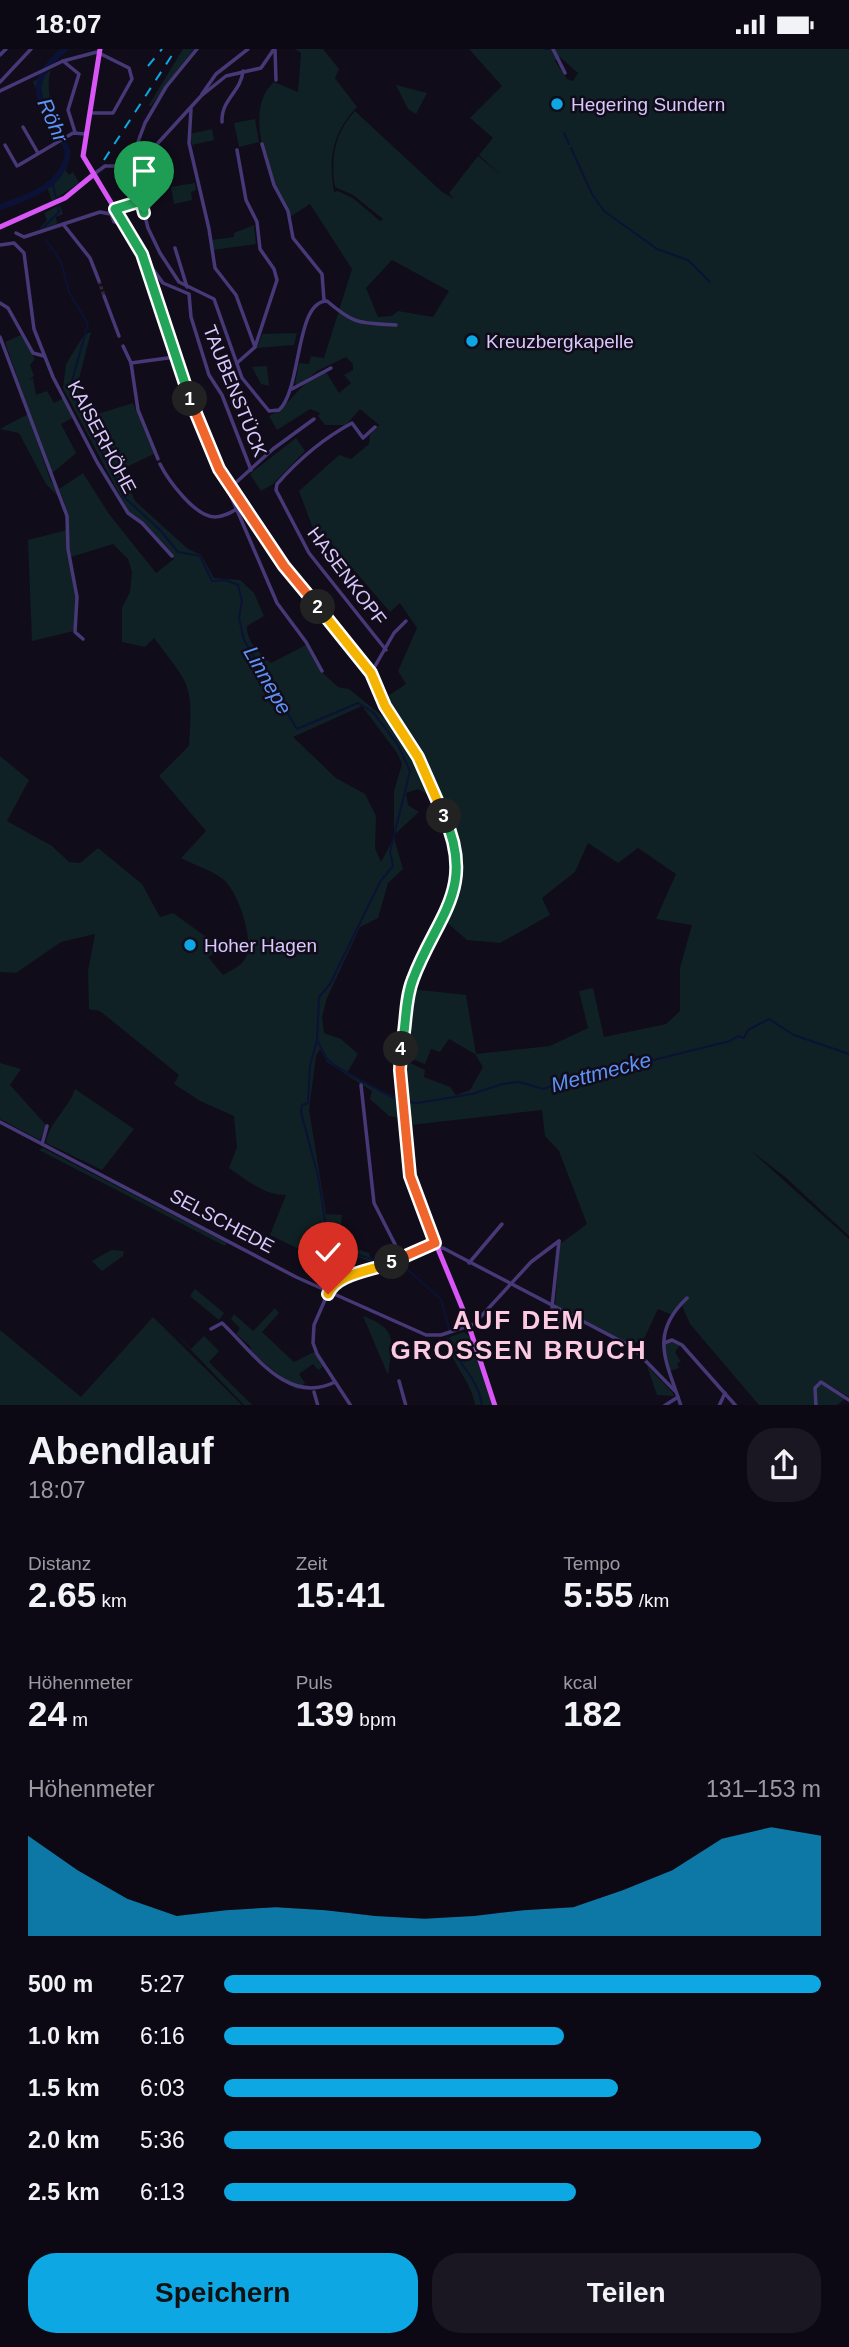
<!DOCTYPE html>
<html lang="de">
<head>
<meta charset="utf-8">
<style>
  body { margin:0; font-family:Helvetica,sans-serif; background:#1b1722; color:#f1f3f6; height:100vh; display:flex; flex-direction:column; font-size:26px; white-space:nowrap }
  * { box-sizing:border-box; margin:0 }
  p { font-size:23px; color:#9a9aa0 }
  .icon { flex:none; width:38px; height:38px; fill:none; stroke:currentColor; stroke-width:2; stroke-linecap:round; stroke-linejoin:round }
  .map { position:relative; height:1356px; overflow:hidden }
  .panel { display:flex; flex-direction:column; background:#0d0914; flex:1 }
  .panel>* { flex:none }
  .pin { position:absolute; display:grid; place-items:center; width:60px; height:60px; color:#fff; margin:-72px -30px; border-radius:50% 50% 50% 0; rotate:-45deg; box-shadow:0 0 7px #0007 }
  .pin .icon { rotate:45deg }
  .km { position:absolute; width:35px; height:35px; margin:-18px; border-radius:50%; background:#222; color:#fff; font-size:19px; line-height:35px; text-align:center }
  .round { display:grid; place-items:center; flex:none; width:74px; height:74px; border-radius:28px; background:#1b1722 }
  .summary { display:flex; align-items:center; justify-content:space-between; height:119px; padding:0 28px }
  h1 { font-size:38px; font-weight:700; line-height:52px }
  .metrics { display:grid; grid-template-columns:repeat(3,1fr); gap:10px; height:119px; padding:7px 28px }
  .metrics div { display:grid; align-content:center }
  .metrics b { font-size:35px; font-weight:700 }
  .metrics small { font-size:19px; font-weight:400 }
  .metrics p { font-size:19px }
  .chart { height:196px; padding:14px 28px }
  .chart p { display:flex; justify-content:space-between }
  .chart svg { width:100%; height:126px; margin-top:7px; fill:#0da7e3; opacity:.7 }
  .cta { display:flex; gap:14px; margin-top:auto; padding:14px 28px }
  .cta a { flex:1; height:80px; border-radius:28px; background:#0da7e3; color:#111; font-size:28px; font-weight:700; line-height:80px; text-align:center }
  .cta a+a { background:#1b1722; color:#f1f3f6 }
  ul { padding:0 28px; list-style:none; font-size:23px }
  li { display:grid; grid-template-columns:112px 84px 1fr; align-items:center; height:52px }
  li i { height:18px; border-radius:9px; background:#0da7e3 }
  .status { display:flex; justify-content:space-between; align-items:center; height:49px; padding:0 35px; background:#0d0914; direction:ltr }
  .status svg { height:19px; fill:currentColor }
  .map>svg:first-child { display:block }
  .green { fill:#0f2124; fill-rule:evenodd }
  .lines { fill:none; stroke-linecap:round; stroke-linejoin:round }
  .stream { stroke:#0b1235; stroke-width:2 }
  .river { stroke:#0b1235; stroke-width:6 }
  .minor-tunnel { stroke:#2f283c; stroke-width:3.5; stroke-dasharray:3.5 2; stroke-linecap:butt }
  .minor { stroke:#473977; stroke-width:3.5 }
  .major { stroke:#d756f5; stroke-width:5 }
  .rail { stroke:#0da7e3; stroke-width:2; stroke-dasharray:10 9; stroke-linecap:butt }
  .split-1-casing { stroke:#fff; stroke-width:14 }
  .split-2-casing { stroke:#fff; stroke-width:14 }
  .split-3-casing { stroke:#fff; stroke-width:14 }
  .split-4-casing { stroke:#fff; stroke-width:14 }
  .split-5-casing { stroke:#fff; stroke-width:14 }
  .split-6-casing { stroke:#fff; stroke-width:14 }
  .split-1 { stroke:#22a559; stroke-width:9 }
  .split-2 { stroke:#f0652b; stroke-width:9 }
  .split-3 { stroke:#f5b400; stroke-width:9 }
  .split-4 { stroke:#22a559; stroke-width:9 }
  .split-5 { stroke:#f0652b; stroke-width:9 }
  .split-6 { stroke:#f5b400; stroke-width:9 }
  .poi-dot { fill:#0da7e3; stroke:#110c1a; stroke-width:2.5 }
  .labels { text-anchor:middle; dominant-baseline:central; stroke-width:5; stroke-linejoin:round; paint-order:stroke }
  .poi-label { font-size:19px; fill:#d8c8fc; stroke:#110c1a; text-anchor:start }
  .street-label { font-size:19px; fill:#d8c8fc; stroke:#110c1a }
  .water-label { font-size:21px; font-style:italic; fill:#5d93f6; stroke:#110c1a }
  .district-label { font-size:26px; font-weight:bold; letter-spacing:2px; fill:#fccae1; stroke:#110c1a }
</style>
</head>
<body>
<div class="status"><b>18:07</b><svg viewBox="0 0 49 12"><path d="M0 12V9h3v3zM5 12V6h3v6zM10 12V3h3v9zM15 12V0h3v12zM26 1h20v11H26zM47 4h2v5h-2z"/></svg></div>
<div class="map">
<svg width="849" height="1357" viewBox="0 0 849 1357">
  <rect width="100%" height="100%" fill="#110c1a"/>
  <!-- green -->
  <g class="green">
    <path d="M183,0H194L151,57L149,56Z"/>
    <path d="M295,0H323L339,20L335,29L357,58C333,83 328,108 334,143L338,142L354,150L380,172L383,170L353,146L335,138C330,110 335,83 355,62L441,142L454,150L449,144L478,107L501,126L479,106L493,89L470,69L502,37L469,0H849V1187L784,1127L750,1101L849,1190V1348L821,1331L814,1338L815,1356H759L690,1275L681,1254L672,1266L658,1260L643,1292L629,1295L555,1258L560,1195L587,1175L559,1102L545,1087L542,1061L410,1076L406,1012L425,1021L424,1028L450,1038L456,1046L470,1041L483,1018L475,1005L449,990L440,1003L431,1000L425,1015L402,1006L409,975L411,940L466,946L476,1005L550,997L588,979L579,942L593,939L604,988L666,975L680,962V919L692,876L656,870L676,825L638,799L618,814L588,794L575,823L542,849L550,866L500,894L467,891L445,872L453,849L457,798L421,711L378,637L388,647L406,635L398,622L417,579L400,554L390,563L324,486L312,477L299,442L339,406L351,410L369,395L370,386L379,376L360,360L346,376H325L318,367L320,364L310,360L277,381L269,367C293,356 298,332 326,323L339,344L351,334L344,326L353,321V315L346,308L317,322L299,337L295,335L299,314L309,315L311,307L324,309L352,220L310,155L290,168C273,135 240,63 274,33L298,43L301,4ZM560,8L578,24L573,32L567,30L555,12ZM392,211L449,242L433,268L398,262L392,267L378,268L366,239Z"/>
    <path d="M51,21C44,40 54,67 62,84L56,88L33,33Z"/>
    <path d="M396,36L427,44L416,65L408,60Z"/>
    <path d="M255,70L259,93L239,98L234,74Z"/>
    <path d="M212,80L214,91L192,96L190,85Z"/>
    <path d="M70,101L66,122L69,126L73,123L79,134L52,152L47,138L30,148L57,125Z"/>
    <path d="M195,134L196,141L191,143L192,151L174,155L171,138Z"/>
    <path d="M60,156L63,165L56,168L57,175L39,180L47,171L44,164Z"/>
    <path d="M254,176L256,195L213,201L212,191L234,188V184Z"/>
    <path d="M91,283L77,337L88,368L133,354L154,405L120,421L112,409L136,453L188,500L201,506L214,529L240,531L254,544L264,567L247,577C246,591 260,606 271,614L306,596L322,623L338,638L349,640L397,679L418,713L434,749L418,740L406,744L408,756L419,763L394,786V742L402,715L397,704L362,657L293,688L336,729L365,745L376,767L375,799L381,813L394,789L403,820L388,834L378,869L360,878L327,949L322,968L324,984L341,990L358,1005L347,1024L401,1051L403,1069L389,1067L370,1050L372,1042L327,1013L320,1000L316,1007L309,1061L326,1165L342,1166L339,1194L369,1204L372,1213L323,1196L317,1198L321,1216L313,1207L270,1186L286,1146C263,1146 247,1131 229,1119L237,1098L234,1067L200,1052L174,1035L179,1026L100,962L89,960L88,922L95,885L61,893L16,924L0,923V707L29,731L7,772L52,797L69,813L80,814L98,799L142,835L160,868L173,864L223,900L208,908L223,926C231,921 243,917 247,906C253,887 238,844 224,831C212,821 194,816 181,809L206,782L159,727L189,697C193,634 191,638 154,589L145,598L122,593V559L130,543L132,523L128,510L113,495L71,508C65,485 70,463 59,440L83,424L109,465L156,524L174,510L143,473L129,463L63,339L66,315L84,286Z"/>
    <path d="M297,284L294,296L257,299L262,285Z"/>
    <path d="M21,286L35,310L30,316L34,327L28,331L33,329L36,346L47,342L54,354L64,349L74,368L61,375L76,404L51,425L5,293Z"/>
    <path d="M267,317L269,337L261,335L252,318Z"/>
    <path d="M28,365L50,430L60,449L46,435L19,384L0,380Z"/>
    <path d="M296,389L305,402L273,435L261,442L250,425Z"/>
    <path d="M67,481L76,550L74,582L32,592L28,491Z"/>
    <path d="M0,1014L21,1020L10,1036L46,1076L40,1091L0,1070Z"/>
    <path d="M75,1040L134,1080L102,1121L46,1094C49,1073 68,1061 75,1040Z"/>
    <path d="M43,1099L227,1194L225,1197L39,1101Z"/>
    <path d="M111,1201L124,1202L123,1207L102,1222L92,1212Z"/>
    <path d="M195,1240L224,1264L219,1271L190,1247Z"/>
    <path d="M275,1259L279,1264L262,1283L294,1313L314,1303L323,1318L318,1321L313,1315L299,1325L305,1334L299,1340L294,1339L251,1303L250,1297L236,1285L240,1279L231,1270L234,1265L253,1282Z"/>
    <path d="M363,1267C398,1280 393,1292 388,1326Z"/>
    <path d="M153,1268L242,1356H0V1281L81,1348Z"/>
    <path d="M167,1276L191,1300L204,1287L219,1302L209,1313L252,1356H244Z"/>
    <path d="M464,1283L472,1290L492,1356H475C472,1332 449,1313 447,1289Z"/>
    <path d="M671,1292L680,1296L675,1303L681,1313L677,1314L679,1319L670,1322L664,1296Z"/>
    <path d="M647,1317L672,1343L675,1347L657,1346Z"/>
    <path d="M821,1335L845,1350L837,1356H817L816,1339Z"/>
  </g>
  <g class="lines">
    <!-- stream -->
    <g class="stream">
      <path d="M545,0H549"/>
      <path d="M564,84L569,95"/>
      <path d="M571,99L592,145L604,162L657,200L688,211L710,233"/>
      <path d="M52,132L56,149"/>
      <path d="M43,179L59,163L58,156"/>
      <path d="M46,191L61,213L69,243L88,275L70,339L124,448L160,481L178,503L200,507L212,532L226,531L238,536L242,552L239,569L244,591L297,680L358,654L373,663L398,696L410,722L390,803L393,817L380,833L330,935L319,948L317,991L310,1017L308,1054L302,1056L301,1063L318,1127L329,1197L408,1221L441,1250L449,1280"/>
      <path d="M317,991L327,1010L337,1018L399,1052"/>
      <path d="M405,1053L417,1054L472,1045L502,1035L519,1033L544,1040L573,1028H585L730,992L738,987L744,989L748,981L769,970L794,986L849,1005"/>
      <path d="M449,1289C456,1315 479,1329 482,1357"/>
    </g>
    <!-- river -->
    <path class="river" d="M0,158C28,148 63,138 68,103C50,57 14,42 65,0"/>
    <!-- minor-tunnel -->
    <path class="minor-tunnel" d="M99,232L104,247"/>
    <!-- minor -->
    <g class="minor">
      <path d="M274,0L261,19L226,27L201,47L158,94L145,121L141,152L148,179L160,204L179,233L214,250L242,329L269,362L279,361C302,340 295,252 327,252C355,276 359,274 396,276"/>
      <path d="M275,0L276,31"/>
      <path d="M553,0L565,24"/>
      <path d="M0,6L6,0"/>
      <path d="M63,12L79,25L68,61L75,83"/>
      <path d="M0,33L31,0"/>
      <path d="M0,42L63,12L97,3L129,19L132,30L113,64H91"/>
      <path d="M202,45L216,25L248,0"/>
      <path d="M191,60L189,94L209,180L215,219L236,246L255,298"/>
      <path d="M222,73C221,50 241,43 243,22"/>
      <path d="M23,78L38,104"/>
      <path d="M262,95L274,136L288,162L293,189L322,225L324,251"/>
      <path d="M5,96L17,117"/>
      <path d="M237,101L246,151L257,173L260,200L274,220L277,231L255,298L237,314"/>
      <path d="M19,116L73,84L86,85"/>
      <path d="M94,125L105,117H129L145,74L166,38L197,0"/>
      <path d="M116,159L141,152"/>
      <path d="M111,165L114,173L122,172"/>
      <path d="M63,175L90,209L99,232"/>
      <path d="M16,184L24,188L100,163L111,165"/>
      <path d="M0,196L14,194L24,204L34,280L53,328L97,413L128,464L142,474L172,507"/>
      <path d="M175,199L187,238"/>
      <path d="M146,216H150L163,234L189,245L191,268L209,326L222,346L251,421"/>
      <path d="M104,247L119,287"/>
      <path d="M0,254L8,259L33,304L44,307"/>
      <path d="M0,288L67,467L68,500L77,548L75,583L83,590"/>
      <path d="M123,297L131,314"/>
      <path d="M131,314L138,361L158,410"/>
      <path d="M131,314L175,308"/>
      <path d="M182,328L190,335L231,438L273,400L314,370"/>
      <path d="M292,340L331,319"/>
      <path d="M375,378L363,389L352,374C322,390 299,410 277,435L276,441L309,504L386,601"/>
      <path d="M160,415C168,431 195,468 215,468C223,468 230,464 237,460"/>
      <path d="M228,433L227,438L277,554L306,593L322,622"/>
      <path d="M371,624L394,584L406,572"/>
      <path d="M361,1036L374,1154L402,1209"/>
      <path d="M0,1073L296,1228L426,1286H441L474,1275L531,1213L559,1192"/>
      <path d="M42,1095L47,1077"/>
      <path d="M438,1200L443,1199L632,1298L675,1342"/>
      <path d="M469,1214L502,1175"/>
      <path d="M558,1273L552,1258L559,1192"/>
      <path d="M211,1280L222,1274C253,1303 287,1357 335,1333"/>
      <path d="M664,1294L672,1291L682,1296L736,1357"/>
      <path d="M399,1332L406,1357"/>
      <path d="M314,1343L318,1357"/>
      <path d="M351,1357L317,1305L313,1294L314,1276L331,1237L339,1231L384,1217L435,1194"/>
      <path d="M664,1357L678,1348"/>
      <path d="M681,1357C667,1313 648,1286 687,1249"/>
      <path d="M719,1357L725,1344"/>
      <path d="M816,1357L815,1339L821,1333L849,1351"/>
    </g>
    <!-- major -->
    <g class="major">
      <path d="M100,0L83,107L142,205L178,318L216,414L285,517L371,624L385,657L423,717L453,788L457,821L450,853L442,875L420,914L409,943L400,1012L405,1089L413,1139L466,1268L495,1357"/>
      <path d="M0,178L65,149L93,126"/>
    </g>
    <!-- rail -->
    <g class="rail">
      <path d="M148,17L162,0"/>
      <path d="M104,111L176,0"/>
    </g>
  </g>
  <g class="lines">
    <defs>
      <path id="split-1" d="M144,164L141,152L115,160L142,205L190,350"/>
      <path id="split-2" d="M190,350L219,420L284,517L318,558"/>
      <path id="split-3" d="M318,558L371,624L385,657L418,708L444,767"/>
      <path id="split-4" d="M401,1000C407,978 404,952 413,930C436,868 477,840 444,767"/>
      <path id="split-5" d="M392,1213L435,1194L410,1127L400,1021L401,1000"/>
      <path id="split-6" d="M328,1245C336,1224 373,1222 392,1213"/>
    </defs>
    <!-- split-1 casing -->
    <use href="#split-1" class="split-1-casing"/>
    <!-- split-2 casing -->
    <use href="#split-2" class="split-2-casing"/>
    <!-- split-3 casing -->
    <use href="#split-3" class="split-3-casing"/>
    <!-- split-4 casing -->
    <use href="#split-4" class="split-4-casing"/>
    <!-- split-5 casing -->
    <use href="#split-5" class="split-5-casing"/>
    <!-- split-6 casing -->
    <use href="#split-6" class="split-6-casing"/>
    <!-- split-1 -->
    <use href="#split-1" class="split-1"/>
    <!-- split-2 -->
    <use href="#split-2" class="split-2"/>
    <!-- split-3 -->
    <use href="#split-3" class="split-3"/>
    <!-- split-4 -->
    <use href="#split-4" class="split-4"/>
    <!-- split-5 -->
    <use href="#split-5" class="split-5"/>
    <!-- split-6 -->
    <use href="#split-6" class="split-6"/>
  </g>
  <!-- markers -->
  <g class="poi-dot">
    <circle cx="557" cy="55" r="7"/>
    <circle cx="472" cy="292" r="7"/>
    <circle cx="190" cy="896" r="7"/>
  </g>
  <g class="labels">
    <!-- poi labels -->
    <g class="poi-label">
      <text x="571" y="55">Hegering Sundern</text>
      <text x="486" y="292">Kreuzbergkapelle</text>
      <text x="204" y="896">Hoher Hagen</text>
    </g>
    <!-- street labels -->
    <g class="street-label">
      <text transform="translate(235 342) rotate(68)">TAUBENSTÜCK</text>
      <text transform="translate(102 388) rotate(62)">KAISERHÖHE</text>
      <text transform="translate(347 527) rotate(53)">HASENKOPF</text>
      <text transform="translate(222 1172) rotate(28)">SELSCHEDE</text>
    </g>
    <!-- water labels -->
    <g class="water-label">
      <text transform="translate(53 71) rotate(66)">Röhr</text>
      <text transform="translate(268 631) rotate(60)">Linnepe</text>
      <text transform="translate(601 1023) rotate(-15)">Mettmecke</text>
    </g>
    <!-- district labels -->
    <g class="district-label">
      <text x="519" y="1271">AUF DEM<tspan x="519" dy="30">GROSSEN BRUCH</tspan></text>
    </g>
  </g>
</svg>
<div class="pin" style="left:144px;top:164px;background:#1e9e55"><svg class="icon" aria-label="arrive" viewBox="0 0 24 24"><path d="M6 21V4h12l-3 4 3 4H6"/></svg></div>
<div class="pin" style="left:328px;top:1245px;background:#d93025"><svg class="icon" aria-label="check" viewBox="0 0 24 24"><path d="M5 12l5 5 9-10"/></svg></div>
<b class="km" style="left:190px;top:350px">1</b>
<b class="km" style="left:318px;top:558px">2</b>
<b class="km" style="left:444px;top:767px">3</b>
<b class="km" style="left:401px;top:1000px">4</b>
<b class="km" style="left:392px;top:1213px">5</b>
</div>
<section class="panel">
<div class="summary"><div><h1>Abendlauf</h1><p>18:07</p></div><a class="round"><svg class="icon" aria-label="share" viewBox="0 0 24 24"><path d="M12 15V3M7 8l5-5 5 5M5 13v7h14v-7"/></svg></a></div>
<div class="metrics">
<div><p>Distanz</p><b>2.65<small> km</small></b></div>
<div><p>Zeit</p><b>15:41</b></div>
<div><p>Tempo</p><b>5:55<small> /km</small></b></div>
</div>
<div class="metrics">
<div><p>Höhenmeter</p><b>24<small> m</small></b></div>
<div><p>Puls</p><b>139<small> bpm</small></b></div>
<div><p>kcal</p><b>182</b></div>
</div>
<div class="chart"><p><span>Höhenmeter</span>131–153 m</p>
<svg viewBox="0 0 160 44" preserveAspectRatio="none"><path d="M0 44V9L10 21L20 31L30 37L40 35L50 34L60 35L70 37L80 38L90 37L100 35L110 34L120 28L130 21L140 10L150 6L160 9V44z"/></svg>
</div>
<ul>
<li><b>500 m</b>5:27<i style="width:100%"></i></li>
<li><b>1.0 km</b>6:16<i style="width:57%"></i></li>
<li><b>1.5 km</b>6:03<i style="width:66%"></i></li>
<li><b>2.0 km</b>5:36<i style="width:90%"></i></li>
<li><b>2.5 km</b>6:13<i style="width:59%"></i></li>
</ul>
<div class="cta"><a>Speichern</a><a>Teilen</a></div>
</section>
</body>
</html>
